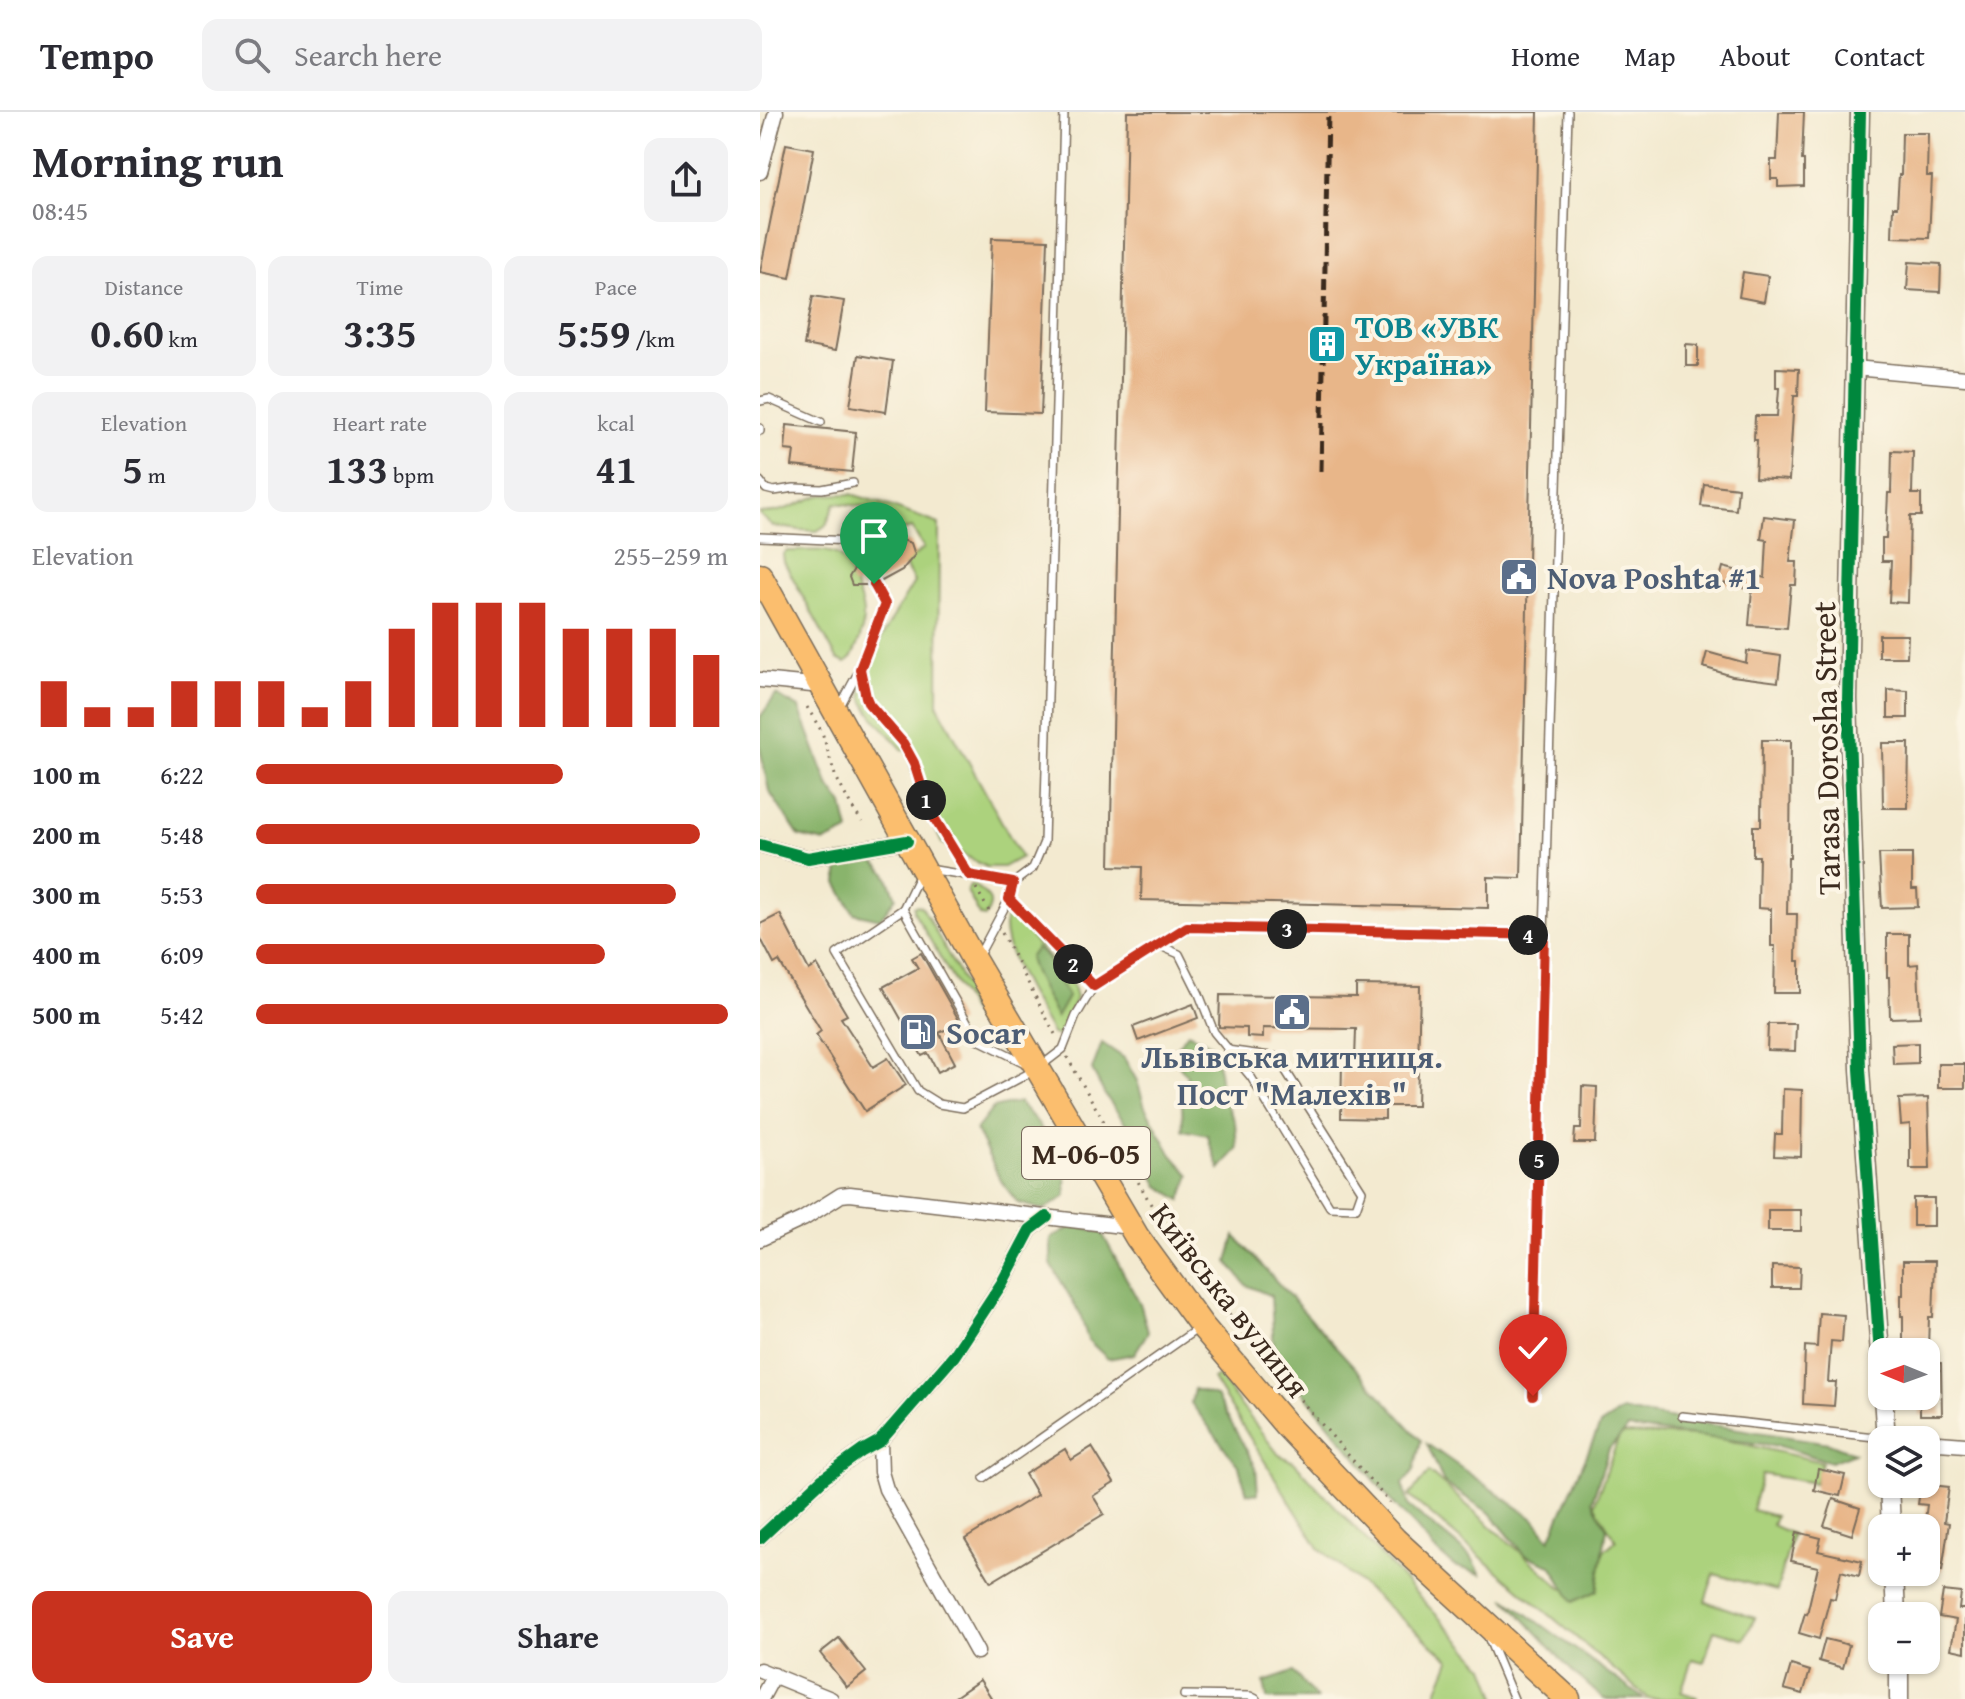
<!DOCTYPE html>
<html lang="en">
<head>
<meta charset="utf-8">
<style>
  body { margin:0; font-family:"Gentium Book Plus",serif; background:#f2f2f3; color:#2b2b33; height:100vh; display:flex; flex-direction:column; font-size:30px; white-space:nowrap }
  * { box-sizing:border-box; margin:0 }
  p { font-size:26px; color:#7c7c81 }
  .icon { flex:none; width:44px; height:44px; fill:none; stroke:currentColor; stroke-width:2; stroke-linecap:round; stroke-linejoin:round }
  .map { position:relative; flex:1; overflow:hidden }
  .drawer { display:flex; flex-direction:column; background:#fff; width:760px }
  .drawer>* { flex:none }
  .needle { width:52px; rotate:271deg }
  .fabs { position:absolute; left:1108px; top:1226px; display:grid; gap:16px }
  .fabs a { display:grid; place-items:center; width:72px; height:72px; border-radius:16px; background:#fff; box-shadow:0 2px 6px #0004; font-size:40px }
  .pin { position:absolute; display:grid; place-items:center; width:68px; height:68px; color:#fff; margin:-82px -34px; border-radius:50% 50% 50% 0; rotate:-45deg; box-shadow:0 0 8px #0007 }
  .pin .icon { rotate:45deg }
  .km { position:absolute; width:40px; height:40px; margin:-20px; border-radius:50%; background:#222; color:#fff; font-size:22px; line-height:40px; text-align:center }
  .round { display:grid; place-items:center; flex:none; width:84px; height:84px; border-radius:16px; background:#f2f2f3 }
  .head { display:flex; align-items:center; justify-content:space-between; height:136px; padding:0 32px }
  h1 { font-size:44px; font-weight:700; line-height:60px }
  .metrics { display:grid; grid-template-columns:repeat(3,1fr); gap:12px; height:136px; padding:8px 32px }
  .metrics div { display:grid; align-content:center; border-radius:16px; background:#f2f2f3; text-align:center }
  .metrics b { font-size:40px; font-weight:700 }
  .metrics small { font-size:22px; font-weight:400 }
  .metrics p { font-size:22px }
  .chart { height:224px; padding:16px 32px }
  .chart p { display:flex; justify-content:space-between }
  .chart svg { width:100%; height:144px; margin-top:8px; stroke:#c8321e; stroke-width:6 }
  .primary-button { display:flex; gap:16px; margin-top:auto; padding:16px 32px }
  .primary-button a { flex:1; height:92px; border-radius:16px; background:#c8321e; color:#fff; font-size:32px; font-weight:700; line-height:92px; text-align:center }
  .primary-button a+a { background:#f2f2f3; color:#2b2b33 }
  ul { padding:0 32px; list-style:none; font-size:26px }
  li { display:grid; grid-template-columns:128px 96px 1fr; align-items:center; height:60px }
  li i { height:20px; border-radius:10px; background:#c8321e }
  header { display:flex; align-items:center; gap:48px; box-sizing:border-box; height:112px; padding:0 40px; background:#fff; border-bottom:2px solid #e1e1e2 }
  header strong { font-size:38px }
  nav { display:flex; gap:44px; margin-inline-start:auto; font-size:28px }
  .search { width:560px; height:72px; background:#f2f2f3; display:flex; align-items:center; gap:20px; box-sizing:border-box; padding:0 28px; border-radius:16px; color:#7c7c81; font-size:30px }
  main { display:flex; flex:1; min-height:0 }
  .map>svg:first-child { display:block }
  .green { fill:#acd27d; stroke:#747e4e; stroke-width:2 }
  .forest { fill:#89b46c; stroke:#626f45; stroke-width:2 }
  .building { fill:#e8b689 }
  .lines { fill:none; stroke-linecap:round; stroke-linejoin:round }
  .service-casing { stroke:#7b6d5c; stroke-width:10 }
  .minor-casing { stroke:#7b6d5c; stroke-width:17 }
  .tertiary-casing { stroke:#7b6d5c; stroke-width:21 }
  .trunk-casing { stroke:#7b6d5c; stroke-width:27 }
  .path { stroke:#7b6d5c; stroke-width:3; stroke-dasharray:2 6; stroke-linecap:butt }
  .service { stroke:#fff; stroke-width:7 }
  .minor { stroke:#fff; stroke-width:14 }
  .tertiary { stroke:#fff; stroke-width:18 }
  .trunk { stroke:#fbbe6e; stroke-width:24 }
  .rail { stroke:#3b2a1e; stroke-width:5; stroke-dasharray:12 6; stroke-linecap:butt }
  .cycleway-casing { stroke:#fcf5e5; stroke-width:17 }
  .cycleway { stroke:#00873e; stroke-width:12 }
  .route-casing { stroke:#fff; stroke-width:16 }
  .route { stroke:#c8321e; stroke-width:10 }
  .labels { text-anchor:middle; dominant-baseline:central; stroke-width:8; stroke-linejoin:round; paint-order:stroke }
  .shield { fill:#fcf5e5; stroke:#75675a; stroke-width:2 }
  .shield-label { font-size:30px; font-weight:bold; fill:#3b2a1e }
  .culture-label { font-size:32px; font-weight:bold; fill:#0d838f; stroke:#fcf5e5; text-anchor:start }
  .service-label { font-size:32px; font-weight:bold; fill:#4e5e75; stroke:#fcf5e5; text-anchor:start }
  .street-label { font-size:32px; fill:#3b2a1e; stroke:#fcf5e5 }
</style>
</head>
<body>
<header>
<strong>Tempo</strong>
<div class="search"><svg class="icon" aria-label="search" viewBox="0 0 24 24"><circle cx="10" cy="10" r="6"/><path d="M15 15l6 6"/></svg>Search here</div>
<nav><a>Home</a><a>Map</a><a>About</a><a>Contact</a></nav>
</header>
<main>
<section class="drawer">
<div class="head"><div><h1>Morning run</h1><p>08:45</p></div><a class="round"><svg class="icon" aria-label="share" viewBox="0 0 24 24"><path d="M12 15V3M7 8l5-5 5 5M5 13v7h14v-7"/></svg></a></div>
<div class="metrics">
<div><p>Distance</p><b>0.60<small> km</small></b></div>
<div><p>Time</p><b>3:35</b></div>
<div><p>Pace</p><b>5:59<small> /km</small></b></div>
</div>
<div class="metrics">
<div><p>Elevation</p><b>5<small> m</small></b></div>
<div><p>Heart rate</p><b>133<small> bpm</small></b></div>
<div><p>kcal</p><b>41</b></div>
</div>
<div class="chart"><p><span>Elevation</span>255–259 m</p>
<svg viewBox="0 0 160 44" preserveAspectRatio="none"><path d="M5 44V30M15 44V38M25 44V38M35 44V30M45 44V30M55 44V30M65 44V38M75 44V30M85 44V14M95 44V6M105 44V6M115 44V6M125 44V14M135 44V14M145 44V14M155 44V22"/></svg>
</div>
<ul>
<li><b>100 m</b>6:22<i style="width:65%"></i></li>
<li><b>200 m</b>5:48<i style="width:94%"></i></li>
<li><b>300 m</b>5:53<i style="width:89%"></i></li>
<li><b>400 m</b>6:09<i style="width:74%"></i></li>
<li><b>500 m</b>5:42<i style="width:100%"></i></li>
</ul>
<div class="primary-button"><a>Save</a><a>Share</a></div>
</section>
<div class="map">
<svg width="1205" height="1587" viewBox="0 0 1205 1587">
  <rect width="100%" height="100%" fill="#fcf5e5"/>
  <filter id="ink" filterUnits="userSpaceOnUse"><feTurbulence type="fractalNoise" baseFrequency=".0125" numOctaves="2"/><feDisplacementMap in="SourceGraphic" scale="16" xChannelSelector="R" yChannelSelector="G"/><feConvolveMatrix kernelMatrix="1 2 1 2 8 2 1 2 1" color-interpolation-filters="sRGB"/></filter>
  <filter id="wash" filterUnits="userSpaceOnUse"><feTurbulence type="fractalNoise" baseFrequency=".006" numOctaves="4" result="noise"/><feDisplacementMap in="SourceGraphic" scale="32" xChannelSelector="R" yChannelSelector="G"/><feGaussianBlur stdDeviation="1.8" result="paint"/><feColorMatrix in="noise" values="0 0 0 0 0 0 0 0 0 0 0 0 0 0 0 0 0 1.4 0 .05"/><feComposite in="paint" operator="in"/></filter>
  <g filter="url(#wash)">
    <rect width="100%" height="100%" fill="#f3ead0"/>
    <!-- green -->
    <g class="green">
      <path d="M91,382L124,392L179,412L178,594L261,745L243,755H226L182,731L164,692L151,653L154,647L150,638H143C132,625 103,598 102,583C100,556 139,495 154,470L144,452L164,436L152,416L132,421L125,397L75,391L66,413L57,419L40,418L12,414L0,403V401C21,402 39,391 58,384C68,381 80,383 91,382Z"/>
      <path d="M27,439C43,439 64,436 78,443C85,448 88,457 91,464C103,491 109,508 96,536C93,543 92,547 85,551L77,547L24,450L23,443Z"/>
      <path d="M210,773H214C228,785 236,787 225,805L220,804L207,779Z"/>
      <path d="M157,793L162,795L228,915L227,919L222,918L154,800V795Z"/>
      <path d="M249,800L313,874L316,886L304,915L298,924L292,922C279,897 231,826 249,800Z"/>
      <path d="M458,1264L519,1343L534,1350L725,1555L737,1587H674L690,1548L559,1436L453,1267Z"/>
      <path d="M860,1322L949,1324L1062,1350L1055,1371L1002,1362L992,1398L1015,1404L1012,1413L1032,1422L1017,1479L954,1462L945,1489L995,1506L984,1527L954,1518L944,1550L932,1547L921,1580L937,1585L936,1587H889L649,1384L669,1360L803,1477L856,1428L834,1393Z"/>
    </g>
    <!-- forest -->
    <g class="forest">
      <path d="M16,583L39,596L68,672L83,693L89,719L65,730L39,724L9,679L0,636V605Z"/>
      <path d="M106,742L126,761L136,785L120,807L94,801L77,771L80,745Z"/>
      <path d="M276,836L286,845L308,885L296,906C288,886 274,867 269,846Z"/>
      <path d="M428,921L452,933L459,959L462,985L475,1010L477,1037L460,1057L450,1032L448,1023L423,1018L422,990L427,964L411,942Z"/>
      <path d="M342,931L364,946L377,969L385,995L412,1043L430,1063L421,1088L399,1074L366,1012L345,983L332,958Z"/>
      <path d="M259,990L277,1010L306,1058V1084L284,1098L258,1091L241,1069L216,1018L233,996Z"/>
      <path d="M315,1113L342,1121L381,1194L388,1220L374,1242L348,1247L328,1228L320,1202L291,1152V1126Z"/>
      <path d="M475,1124L661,1328L654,1358L643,1372L649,1394L712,1446L721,1462L694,1454L674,1437L656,1415L633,1391L529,1263L514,1240L511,1184L486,1173L468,1150Z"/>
      <path d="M434,1277L456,1284L496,1355L498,1382L487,1381L479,1355L431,1291Z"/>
      <path d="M862,1299L1069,1331L1094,1341L1071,1350L1019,1334L868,1316L849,1337L832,1389L847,1416L837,1479L813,1490L791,1453L765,1443L730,1401L684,1371L667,1332L774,1407L790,1427L840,1313Z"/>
      <path d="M745,1486L884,1587H844L812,1559Z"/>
      <path d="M533,1560L557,1587H507L504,1570Z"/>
    </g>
    <g id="blocks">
      <!-- building -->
      <g class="building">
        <path d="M367,0H778L761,766L728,765V796L381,788L382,755L350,754Z"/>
        <path d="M1019,0H1044L1042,48H1044V74L1018,75V67H1011V48H1017Z"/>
        <path d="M1142,21H1168L1167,64H1172L1169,126L1132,125L1133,95H1137L1139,63H1141Z"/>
        <path d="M26,32L54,37L30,166L0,160Z"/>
        <path d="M232,126L288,128L281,302L225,300Z"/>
        <path d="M1149,150L1181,152L1180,180L1147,178Z"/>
        <path d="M983,160L1008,164L1004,190L979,185Z"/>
        <path d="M53,184L84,189L75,239L44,233Z"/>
        <path d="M926,232L938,233V254H926Z"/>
        <path d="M98,243L133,249L126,300L90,294Z"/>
        <path d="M1016,256L1039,257L1038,284H1034L1029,368L995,366L997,328H994L995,304H1017L1019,276H1016Z"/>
        <path d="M27,313L96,320L92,360L32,354L34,339L25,338Z"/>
        <path d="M1132,339L1153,340L1152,382H1161V404H1150L1148,491L1129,490L1131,449H1122V426H1126L1128,381H1131Z"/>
        <path d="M944,372L978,376L976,398L941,394Z"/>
        <path d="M1004,404L1035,408L1030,450H1037L1036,473H1031L1027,516L989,513L992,478L959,470L963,455L1005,466L1007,428L1001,427Z"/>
        <path d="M142,428L151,431L155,443L142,458L120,470L113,466L109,468L108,473H92L89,465L97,452L102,453L106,451V443L124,432Z"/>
        <path d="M1119,523H1148L1147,545H1119Z"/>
        <path d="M987,539L1021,544L1018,570L972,564L943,555L947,540L986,551Z"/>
        <path d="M1128,578L1148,579V606H1128Z"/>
        <path d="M1002,628H1031L1030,745H1028L1027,802H1037L1036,849H1040V881H1014L1015,834H1011V797L998,796L999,744H993V714H1001Z"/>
        <path d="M1122,631H1149L1148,696H1123Z"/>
        <path d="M1119,742H1152V777H1157L1158,795L1122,796Z"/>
        <path d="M20,802L49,858L57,853L87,903L81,906L113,955L128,946L146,973L105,999L56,923L61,919L19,849L14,852L0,825V812Z"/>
        <path d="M1127,822H1149V853L1158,852L1160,905L1130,906L1129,865H1127Z"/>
        <path d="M161,841L200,910L179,921L195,951L178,960L168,941L162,944L123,875L158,856L152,846Z"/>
        <path d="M596,873L660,874L657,994H625V1007L581,1006L582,948L595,949L596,917L503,916V926L487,925V916L459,915L460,883L596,885Z"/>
        <path d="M433,892L438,906L378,929L373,915Z"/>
        <path d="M1008,912H1036L1035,939L1007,938Z"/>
        <path d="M1158,931V951L1133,952L1132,932Z"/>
        <rect x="1178" y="952" width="27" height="24"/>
        <path d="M822,974L837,975L835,1031H814L815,1017H821Z"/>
        <path d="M1023,977L1042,978L1041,1045L1014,1044L1015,1022H1022Z"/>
        <path d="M1168,986L1170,1057H1150V1012L1141,1013L1139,987Z"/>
        <rect x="1153" y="1086" width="21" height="28"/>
        <rect x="1008" y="1098" width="33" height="21"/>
        <path d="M1143,1149H1175L1173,1205H1169L1168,1236H1143V1204H1141V1183H1143Z"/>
        <path d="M1012,1154L1040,1155L1039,1176H1012Z"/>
        <path d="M1059,1201L1084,1203L1082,1230L1071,1229L1068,1270H1076L1074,1294L1043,1292L1045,1234L1057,1235Z"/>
        <path d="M1166,1251H1181L1182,1303H1160V1284H1166Z"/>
        <path d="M332,1335L354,1371L333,1384L344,1402L231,1470L205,1427L277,1383L265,1362L305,1337L311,1348Z"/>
        <path d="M1058,1357L1085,1363L1080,1384L1054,1378Z"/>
        <path d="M1161,1372L1189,1375L1184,1410L1189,1411L1182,1459L1166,1456L1169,1430H1166V1416H1164L1167,1393L1158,1392Z"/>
        <path d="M1073,1387L1100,1396L1092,1423L1064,1414Z"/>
        <path d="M1037,1420L1061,1426L1058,1439L1102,1449L1099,1464L1081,1459L1075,1487L1070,1486L1059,1527L1039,1521L1045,1501L1047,1502L1058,1455L1031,1449Z"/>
        <path d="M1183,1479L1201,1481L1199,1497H1205V1540L1191,1537L1196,1508L1179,1505Z"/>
        <path d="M79,1526L106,1560L87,1575L60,1541Z"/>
        <path d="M1065,1527L1089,1533L1083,1556L1059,1549Z"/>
        <path d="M1031,1553L1050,1559L1043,1582L1024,1577Z"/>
        <path d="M220,1568L232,1587H192Z"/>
      </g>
    </g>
  </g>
  <g filter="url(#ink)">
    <use href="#blocks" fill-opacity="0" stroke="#7b6d5c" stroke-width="2"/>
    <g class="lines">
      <defs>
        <g id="service">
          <path d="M0,289L9,287L61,310"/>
          <path d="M0,316V319"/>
          <path d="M0,369L6,377L14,379L34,376L62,377L93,371"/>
          <path d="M0,425L91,429L101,447"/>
          <path d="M79,596L100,557L125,492L114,472"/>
          <path d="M169,757L253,771"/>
          <path d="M160,762L143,797L217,927L267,952"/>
          <path d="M249,787L334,874"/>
          <path d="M143,797L77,842L158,979L179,992L203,996L277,957L303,937L316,904L334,874L427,815L784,823"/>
          <path d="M398,833L419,842L439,882L454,920L491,965L570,1095L596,1096L602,1079L517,945L467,938"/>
          <path d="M218,845L249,787L253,771L273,756L284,730L304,0"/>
          <path d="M773,1284L784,823L808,0"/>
          <path d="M922,1304L1124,1326"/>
          <path d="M224,1366L437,1217"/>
          <path d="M728,1525L754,1587"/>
          <path d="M424,1583L490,1584L496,1587"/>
        </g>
        <g id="minor">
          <path d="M0,60L16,0"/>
          <path d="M1094,256L1205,266"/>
          <path d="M0,568L62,574"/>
          <path d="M0,733L48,746L147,729"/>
          <path d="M0,1127L43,1107L81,1083L90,1082L370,1115"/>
          <path d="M1126,1326L1144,1328"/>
          <path d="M120,1329L121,1360L126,1377L217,1540"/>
          <path d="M1166,1330L1205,1333"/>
          <path d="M0,1426L63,1367L102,1339L120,1329L194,1244L242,1171L270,1118L287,1105"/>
          <path d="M0,1558L71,1587"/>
          <path d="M1,1587L14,1563"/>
        </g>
        <g id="tertiary">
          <path d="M1100,0L1088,587L1100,957L1122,1271"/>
          <path d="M1123,1284L1126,1328"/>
          <path d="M1129,1372L1131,1416"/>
          <path d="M1134,1460L1136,1504"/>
          <path d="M1139,1548V1587"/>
        </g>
        <path id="trunk" d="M0,464L215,850L377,1125L442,1214L526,1313L635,1428L808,1587"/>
      </defs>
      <!-- service casing -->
      <use href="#service" class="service-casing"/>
      <!-- minor casing -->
      <use href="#minor" class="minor-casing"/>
      <!-- tertiary casing -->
      <use href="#tertiary" class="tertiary-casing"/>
      <!-- trunk casing -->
      <use href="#trunk" class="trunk-casing"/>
      <!-- path -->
      <g class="path">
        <path d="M104,576C109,600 129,611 143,631C156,649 159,673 168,694C177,714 191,733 202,752"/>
        <path d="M47,595L62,620L75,663L90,692L102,710"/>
        <path d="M216,776L230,801"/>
        <path d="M242,821L296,924"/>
        <path d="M307,945L401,1110L491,1231L630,1391"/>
        <path d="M1116,1342L1117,1359"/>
        <path d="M1121,1430L1122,1450"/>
      </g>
      <!-- service -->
      <use href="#service" class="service"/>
      <!-- minor -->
      <use href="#minor" class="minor"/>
      <!-- tertiary -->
      <use href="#tertiary" class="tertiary"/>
      <!-- trunk -->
      <use href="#trunk" class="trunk"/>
      <!-- rail -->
      <path class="rail" d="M561,359L568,0"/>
      <defs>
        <g id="cycleway">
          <path d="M1100,0L1088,587L1100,957L1122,1271"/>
          <path d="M0,733L48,746L147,729"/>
          <path d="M0,1426L63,1367L102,1339L120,1329L194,1244L242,1171L270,1118L287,1105"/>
        </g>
      </defs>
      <!-- cycleway casing -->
      <use href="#cycleway" class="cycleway-casing"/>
      <!-- cycleway -->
      <use href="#cycleway" class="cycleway"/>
    </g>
  </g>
  <g class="lines" filter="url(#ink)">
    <defs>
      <path id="route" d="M114,472L125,492L100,557L106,585L109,592L143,631L154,651L167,692L173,704L209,763L253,771L249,787L334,874L427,815L784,823L773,1284"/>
    </defs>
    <!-- route casing -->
    <use href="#route" class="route-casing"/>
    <!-- route -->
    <use href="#route" class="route"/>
  </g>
  <!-- icons -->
  <defs>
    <symbol id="building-square" viewBox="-11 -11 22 22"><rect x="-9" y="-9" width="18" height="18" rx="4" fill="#0f9aa8" stroke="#fcf5e5"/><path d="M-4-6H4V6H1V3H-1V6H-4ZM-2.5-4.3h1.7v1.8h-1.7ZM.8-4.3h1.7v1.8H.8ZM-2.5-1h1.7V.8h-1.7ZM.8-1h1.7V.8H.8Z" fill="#fff"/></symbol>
    <symbol id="civic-square" viewBox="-11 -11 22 22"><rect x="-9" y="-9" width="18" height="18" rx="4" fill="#5c6f8a" stroke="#fcf5e5"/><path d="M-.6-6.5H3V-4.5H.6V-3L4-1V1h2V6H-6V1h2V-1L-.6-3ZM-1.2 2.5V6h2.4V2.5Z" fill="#fff"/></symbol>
    <symbol id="fuel-square" viewBox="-11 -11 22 22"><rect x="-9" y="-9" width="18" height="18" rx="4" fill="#5c6f8a" stroke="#fcf5e5"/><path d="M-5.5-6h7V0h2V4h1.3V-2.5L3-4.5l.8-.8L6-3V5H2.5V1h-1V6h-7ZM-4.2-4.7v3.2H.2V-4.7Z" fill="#fff"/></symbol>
  </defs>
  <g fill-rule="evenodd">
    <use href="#building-square" x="545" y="210" width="44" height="44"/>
    <use href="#civic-square" x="737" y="443" width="44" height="44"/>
    <use href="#civic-square" x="510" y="878" width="44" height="44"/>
    <use href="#fuel-square" x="136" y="898" width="44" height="44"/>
  </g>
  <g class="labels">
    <!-- shield labels -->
    <rect class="shield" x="262" y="1015" width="128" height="52" rx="6"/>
    <g class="shield-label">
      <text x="326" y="1041">М-06-05</text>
    </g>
    <!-- culture labels -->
    <g class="culture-label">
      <text x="595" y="214">ТОВ «УВК<tspan x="595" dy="37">Україна»</tspan></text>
    </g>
    <!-- service labels -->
    <g class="service-label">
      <text x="787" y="465">Nova Poshta #1</text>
      <text x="186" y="920">Socar</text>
      <text x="532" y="944" text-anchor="middle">Львівська митниця.<tspan x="532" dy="37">Пост "Малехів"</tspan></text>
    </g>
    <!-- street labels -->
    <g class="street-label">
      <text transform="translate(1066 636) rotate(-91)">Tarasa Dorosha Street</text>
      <text transform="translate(470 1188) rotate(52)">Київська вулиця</text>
    </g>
  </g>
</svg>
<div class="fabs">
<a><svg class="needle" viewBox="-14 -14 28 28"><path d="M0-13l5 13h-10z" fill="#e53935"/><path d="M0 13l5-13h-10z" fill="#7c7c81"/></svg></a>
<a><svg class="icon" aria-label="layers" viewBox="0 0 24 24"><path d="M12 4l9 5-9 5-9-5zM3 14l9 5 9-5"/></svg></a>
<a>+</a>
<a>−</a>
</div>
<div class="pin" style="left:114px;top:472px;background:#1e9e55"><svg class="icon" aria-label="arrive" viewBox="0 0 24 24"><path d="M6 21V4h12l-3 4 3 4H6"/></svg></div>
<div class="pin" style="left:773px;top:1284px;background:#d93025"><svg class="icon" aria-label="check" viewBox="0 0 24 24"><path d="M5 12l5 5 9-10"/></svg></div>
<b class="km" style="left:166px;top:688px">1</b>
<b class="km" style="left:313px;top:852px">2</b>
<b class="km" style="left:527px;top:817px">3</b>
<b class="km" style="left:768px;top:823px">4</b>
<b class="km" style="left:779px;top:1048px">5</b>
</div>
</main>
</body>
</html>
